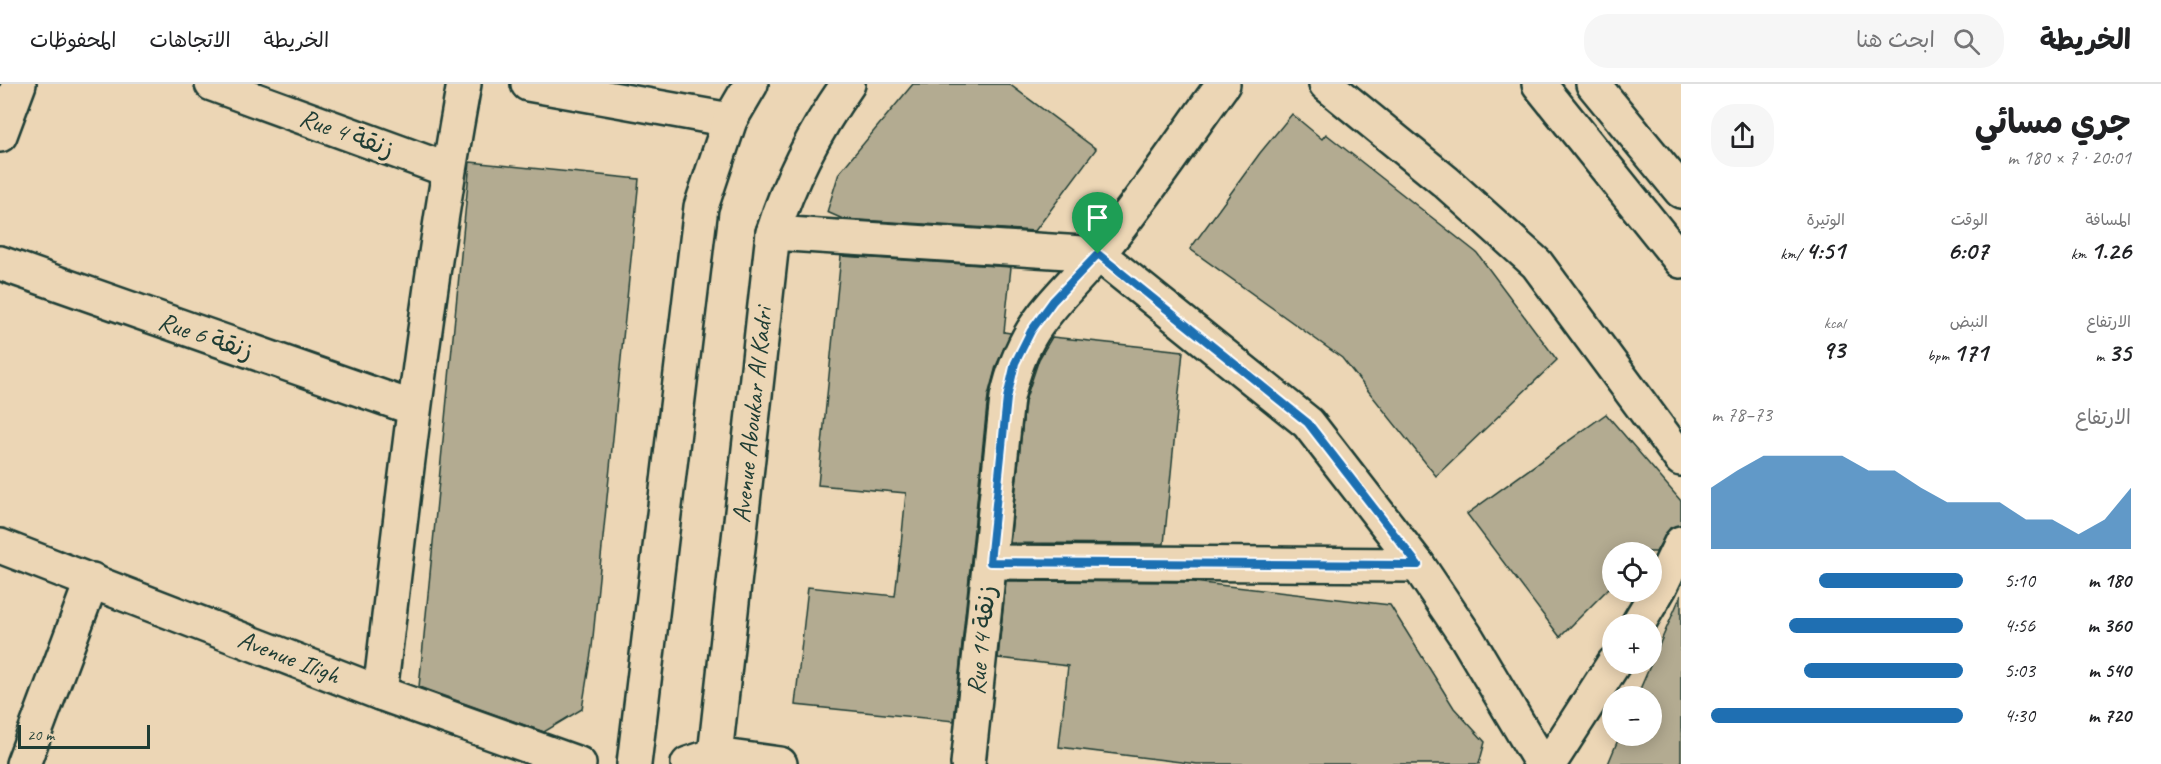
<!DOCTYPE html>
<html lang="ar">
<head>
<meta charset="utf-8">
<style>
  body { margin:0; font-family:Caveat,"Playpen Sans Arabic",sans-serif; background:#f6f6f6; color:#202124; direction:rtl; height:100vh; display:flex; flex-direction:column; font-size:22px; white-space:nowrap }
  * { box-sizing:border-box; margin:0 }
  p { font-size:20px; color:#757577 }
  .icon { flex:none; width:33px; height:33px; fill:none; stroke:currentColor; stroke-width:2; stroke-linecap:round; stroke-linejoin:round }
  .map { position:relative; flex:1; overflow:hidden; direction:ltr }
  .drawer { display:flex; flex-direction:column; background:#fff; width:480px }
  .drawer>* { flex:none }
  .tools { position:absolute; left:1602px; top:458px; display:grid; gap:12px }
  .tools a { display:grid; place-items:center; width:60px; height:60px; border-radius:50%; background:#fff; box-shadow:0 3px 15px #0003; font-size:30px }
  .scale { position:absolute; left:18px; bottom:15px; width:132px; box-sizing:border-box; padding-left:6px; border:3px solid #1f3d34; border-top:0; font-size:16px; line-height:21px; white-space:nowrap; color:#1f3d34; -webkit-text-stroke:4px #ecd6b5; paint-order:stroke }
  .pin { position:absolute; display:grid; place-items:center; width:51px; height:51px; color:#fff; margin:-62px -26px; border-radius:50% 50% 50% 0; rotate:-45deg; box-shadow:0 0 6px #0007 }
  .pin .icon { rotate:45deg }
  .round { display:grid; place-items:center; flex:none; width:63px; height:63px; border-radius:24px; background:#f6f6f6 }
  .summary { display:flex; align-items:center; justify-content:space-between; height:102px; padding:0 30px }
  h1 { font-size:33px; font-weight:700; line-height:45px }
  .figures { display:grid; grid-template-columns:repeat(3,1fr); gap:9px; height:102px; padding:6px 30px }
  .figures div { display:grid; align-content:center }
  .figures b { font-size:26px; font-weight:700 }
  .figures small { font-size:16px; font-weight:400 }
  .figures p { font-size:16px }
  .chart { height:168px; padding:12px 30px }
  .chart p { display:flex; justify-content:space-between }
  .chart svg { width:100%; height:108px; margin-top:6px; fill:#1f6fb2; opacity:.7 }
  ul { padding:0 30px; list-style:none; font-size:20px }
  li { display:grid; grid-template-columns:96px 72px 1fr; align-items:center; height:45px }
  li i { height:15px; border-radius:8px; background:#1f6fb2 }
  header { display:flex; align-items:center; gap:36px; box-sizing:border-box; height:84px; padding:0 30px; background:#fff; border-bottom:2px solid #e0e0e0 }
  header strong { font-size:28px }
  nav { display:flex; gap:33px; margin-inline-start:auto; font-size:21px }
  .search { width:420px; height:54px; background:#f6f6f6; display:flex; align-items:center; gap:15px; box-sizing:border-box; padding:0 21px; border-radius:24px; color:#757577; font-size:22px }
  main { display:flex; flex:1; min-height:0 }
  .map>svg:first-child { display:block }
  .building { fill:#b3ab91; stroke:#1f3d34; stroke-width:1.5 }
  .lines { fill:none; stroke-linecap:round; stroke-linejoin:round }
  .minor-casing { stroke:#1f3d34; stroke-width:38 }
  .major-casing { stroke:#1f3d34; stroke-width:38 }
  .minor { stroke:#ecd6b5; stroke-width:33 }
  .major { stroke:#ecd6b5; stroke-width:33 }
  .route-casing { stroke:#fff; stroke-width:12 }
  .route { stroke:#1f6fb2; stroke-width:8 }
  .labels { text-anchor:middle; dominant-baseline:central; stroke-width:6; stroke-linejoin:round; paint-order:stroke }
  .street-label { font-size:26px; fill:#1f3d34; stroke:#ecd6b5 }
</style>
</head>
<body>
<header>
<strong>الخريطة</strong>
<div class="search"><svg class="icon" aria-label="search" viewBox="0 0 24 24"><circle cx="10" cy="10" r="6"/><path d="M15 15l6 6"/></svg>ابحث هنا</div>
<nav><a>الخريطة</a><a>الاتجاهات</a><a>المحفوظات</a></nav>
</header>
<main>
<section class="drawer">
<div class="summary"><div><h1>جري مسائي</h1><p>20:01 · 7 × 180 m</p></div><a class="round"><svg class="icon" aria-label="share" viewBox="0 0 24 24"><path d="M12 15V3M7 8l5-5 5 5M5 13v7h14v-7"/></svg></a></div>
<div class="figures">
<div><p>المسافة</p><b>1.26<small> km</small></b></div>
<div><p>الوقت</p><b>6:07</b></div>
<div><p>الوتيرة</p><b>4:51<small> /km</small></b></div>
</div>
<div class="figures">
<div><p>الارتفاع</p><b>35<small> m</small></b></div>
<div><p>النبض</p><b>171<small> bpm</small></b></div>
<div><p>kcal</p><b>93</b></div>
</div>
<div class="chart"><p><span>الارتفاع</span>73–78 m</p>
<svg viewBox="0 0 160 44" preserveAspectRatio="none"><path d="M0 44V19L10 12L20 6L30 6L40 6L50 6L60 12L70 12L80 19L90 25L100 25L110 25L120 32L130 32L140 38L150 32L160 19V44z"/></svg>
</div>
<ul>
<li><b>180 m</b>5:10<i style="width:57%"></i></li>
<li><b>360 m</b>4:56<i style="width:69%"></i></li>
<li><b>540 m</b>5:03<i style="width:63%"></i></li>
<li><b>720 m</b>4:30<i style="width:100%"></i></li>
</ul>
</section>
<div class="map">
<svg width="1681" height="680" viewBox="0 0 1681 680">
  <rect width="100%" height="100%" fill="#ecd6b5"/>
  <filter id="ink" filterUnits="userSpaceOnUse"><feTurbulence type="fractalNoise" baseFrequency=".0167" numOctaves="2"/><feDisplacementMap in="SourceGraphic" scale="12" xChannelSelector="R" yChannelSelector="G"/><feConvolveMatrix kernelMatrix="1 2 1 2 8 2 1 2 1" color-interpolation-filters="sRGB"/></filter>
  <g filter="url(#ink)">
    <!-- building -->
    <g class="building">
      <path d="M913,0H1009L1096,65L1035,147L843,135L827,128L839,89Z"/>
      <path d="M1292,30L1322,55L1326,50L1477,169L1557,276L1436,392L1342,274L1190,165L1260,69Z"/>
      <path d="M470,78L639,95L592,563L582,625L544,648L419,603Z"/>
      <path d="M841,172L1011,183L1004,248L1011,249L996,282L988,312L954,637L795,621L808,503L895,512L901,461L906,409L818,401Z"/>
      <path d="M1052,253L1183,267L1164,460L1010,459L1025,317L1039,275Z"/>
      <path d="M1606,330L1681,417V441L1670,444L1656,468H1612V501L1560,553L1467,430Z"/>
      <path d="M1006,497L1193,498L1390,521L1454,624L1485,658L1479,680H1197L1059,663L1068,582L998,574Z"/>
      <path d="M1681,511V680H1608L1620,651H1652V612H1637Z"/>
    </g>
    <g class="lines">
      <defs>
        <g id="minor">
          <path d="M212,0L448,86"/>
          <path d="M528,0L730,36"/>
          <path d="M1326,0L1446,98L1537,180L1681,375"/>
          <path d="M0,51L19,0"/>
          <path d="M773,149L1098,170L1308,339L1418,481L1467,554L1542,680"/>
          <path d="M0,179L413,324"/>
          <path d="M0,462L380,609L579,680"/>
          <path d="M990,478L1418,481"/>
          <path d="M1638,540L1660,503L1681,459"/>
          <path d="M380,609C404,405 427,202 464,0"/>
          <path d="M23,680L92,496"/>
          <path d="M634,680L701,123L730,36L751,0"/>
          <path d="M688,680L715,671L780,680"/>
          <path d="M714,680L773,149C790,94 815,47 848,0"/>
          <path d="M968,680L1007,314C1024,239 1052,224 1098,170C1143,116 1182,56 1223,0"/>
          <path d="M1549,680L1614,579"/>
        </g>
        <g id="major">
          <path d="M1539,0L1681,177"/>
          <path d="M1593,0L1681,107"/>
        </g>
      </defs>
      <!-- minor casing -->
      <use href="#minor" class="minor-casing"/>
      <!-- major casing -->
      <use href="#major" class="major-casing"/>
      <!-- minor -->
      <use href="#minor" class="minor"/>
      <!-- major -->
      <use href="#major" class="major"/>
    </g>
  </g>
  <g class="lines" filter="url(#ink)">
    <defs>
      <path id="route" d="M1098,170L1308,339L1418,481L990,478L1007,314L1015,279L1031,247L1053,217Z"/>
    </defs>
    <!-- route casing -->
    <use href="#route" class="route-casing"/>
    <!-- route -->
    <use href="#route" class="route"/>
  </g>
  <g class="labels">
    <!-- street labels -->
    <g class="street-label">
      <text transform="translate(347 49) rotate(20)">Rue 4 زنقة</text>
      <text transform="translate(206 252) rotate(19)">Rue 6 زنقة</text>
      <text transform="translate(752 331) rotate(-84)">Avenue Aboukar Al Kadri</text>
      <text transform="translate(981 556) rotate(-84)">Rue 14 زنقة</text>
      <text transform="translate(289 573) rotate(21)">Avenue Iligh</text>
    </g>
  </g>
</svg>
<div class="tools">
<a><svg class="icon" aria-label="locate" viewBox="0 0 24 24"><circle cx="12" cy="12" r="6"/><path d="M12 2v4M12 18v4M2 12h4M18 12h4"/></svg></a>
<a>+</a>
<a>−</a>
</div>
<div class="scale">20 m</div>
<div class="pin" style="left:1098px;top:170px;background:#1e9e55"><svg class="icon" aria-label="arrive" viewBox="0 0 24 24"><path d="M6 21V4h12l-3 4 3 4H6"/></svg></div>
</div>
</main>
</body>
</html>
